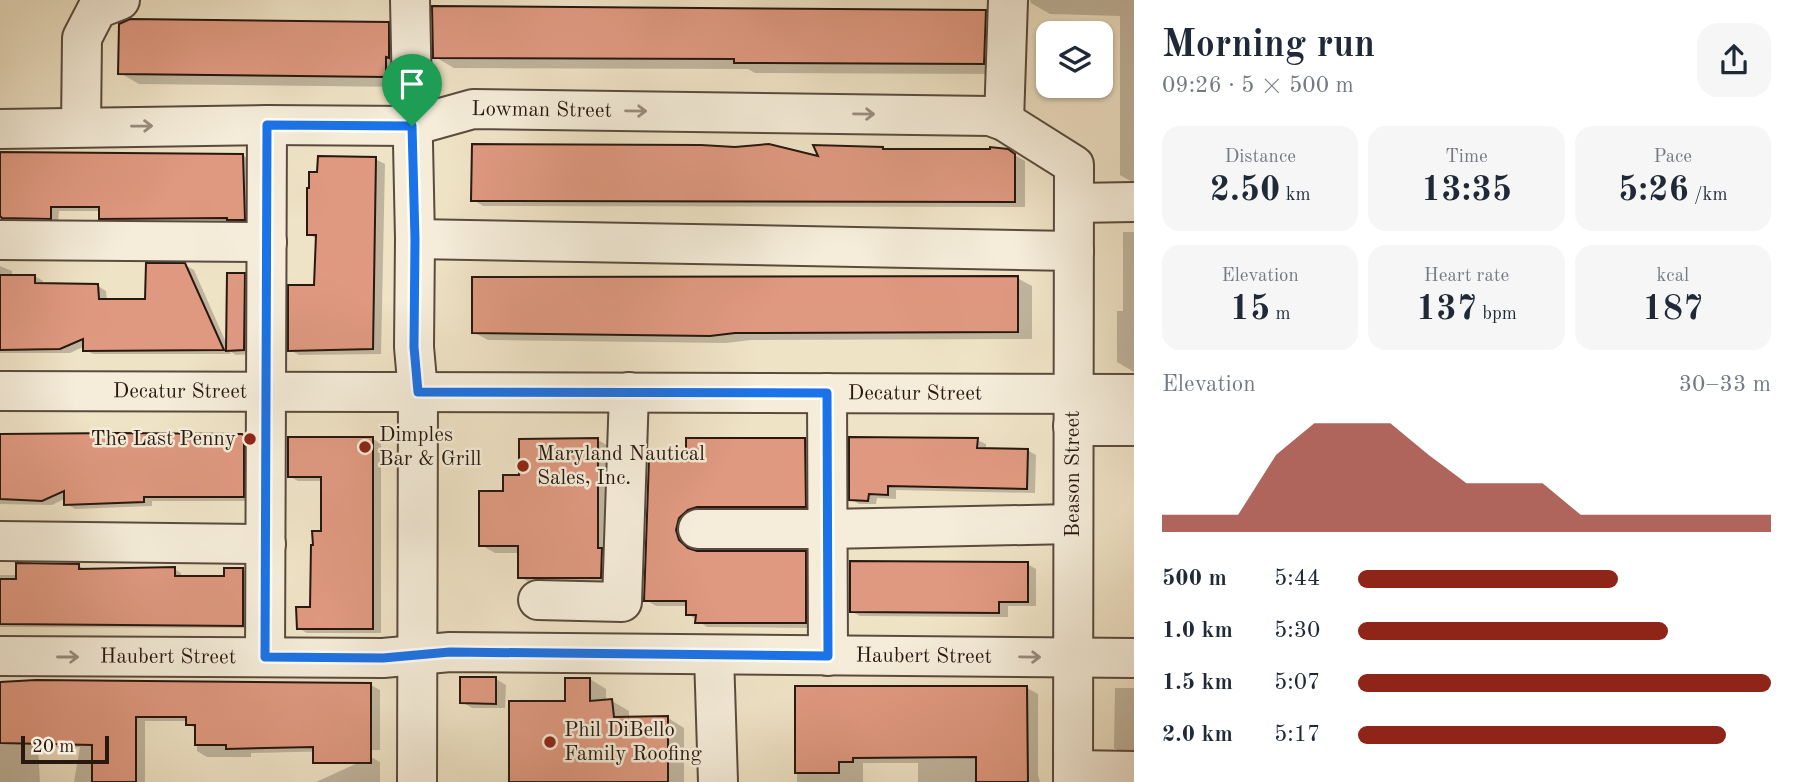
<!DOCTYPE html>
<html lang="en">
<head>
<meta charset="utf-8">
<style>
  body { margin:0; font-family:"Old Standard TT",serif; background:#f6f6f7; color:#1f2937; height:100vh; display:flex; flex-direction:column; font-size:26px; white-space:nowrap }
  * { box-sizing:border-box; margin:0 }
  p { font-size:23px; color:#747a83 }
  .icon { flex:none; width:38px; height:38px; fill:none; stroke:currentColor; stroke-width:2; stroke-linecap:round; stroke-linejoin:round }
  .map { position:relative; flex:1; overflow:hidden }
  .sheet { display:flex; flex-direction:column; background:#fff; width:665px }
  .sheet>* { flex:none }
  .fabs { position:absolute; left:1036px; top:21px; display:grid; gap:14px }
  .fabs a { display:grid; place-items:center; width:77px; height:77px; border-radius:14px; background:#fff; box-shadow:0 2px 5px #0004; font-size:35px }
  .scale { position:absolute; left:21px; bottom:18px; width:88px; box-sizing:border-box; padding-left:7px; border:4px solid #281810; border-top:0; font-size:19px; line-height:24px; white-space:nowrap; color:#281810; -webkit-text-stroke:5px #f5edda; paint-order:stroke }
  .pin { position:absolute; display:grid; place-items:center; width:60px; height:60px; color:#fff; margin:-72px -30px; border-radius:50% 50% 50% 0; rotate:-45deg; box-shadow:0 0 7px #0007 }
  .pin .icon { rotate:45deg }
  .round { display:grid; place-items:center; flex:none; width:74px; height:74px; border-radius:21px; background:#f6f6f7 }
  .headline { display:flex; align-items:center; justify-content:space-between; height:119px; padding:0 28px }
  h1 { font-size:38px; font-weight:800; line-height:52px }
  .metrics { display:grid; grid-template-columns:repeat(3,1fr); gap:10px; height:119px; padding:7px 28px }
  .metrics div { display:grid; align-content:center; border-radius:18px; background:#f6f6f7; text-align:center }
  .metrics b { font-size:35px; font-weight:800 }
  .metrics small { font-size:19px; font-weight:400 }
  .metrics p { font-size:19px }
  .chart { height:196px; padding:14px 28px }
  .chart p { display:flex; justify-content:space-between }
  .chart svg { width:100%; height:126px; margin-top:7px; fill:#8f2418; opacity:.7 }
  ul { padding:0 28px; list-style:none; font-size:23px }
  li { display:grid; grid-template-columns:112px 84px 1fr; align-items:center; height:52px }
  li i { height:18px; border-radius:9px; background:#8f2418 }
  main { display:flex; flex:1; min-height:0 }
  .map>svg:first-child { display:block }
  .shadow { fill:#0003 }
  .building { fill:#df9980; stroke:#281810; stroke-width:2 }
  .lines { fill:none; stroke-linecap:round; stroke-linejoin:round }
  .minor-casing { stroke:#5a4b3e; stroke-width:42 }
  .minor { stroke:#f5edda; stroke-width:38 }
  .oneway { stroke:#998d7f }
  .route-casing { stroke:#fff; stroke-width:14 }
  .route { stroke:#1a73e8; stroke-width:9 }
  .poi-dot { fill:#8f2418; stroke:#f5edda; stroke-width:2.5 }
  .labels { text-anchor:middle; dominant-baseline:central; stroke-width:5; stroke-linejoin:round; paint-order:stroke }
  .street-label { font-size:21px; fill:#281810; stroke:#f5edda }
  .poi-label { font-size:21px; fill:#281810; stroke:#f5edda; text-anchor:start }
</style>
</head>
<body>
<main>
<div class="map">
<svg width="1134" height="782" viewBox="0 0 1134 782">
  <rect width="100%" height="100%" fill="#efe3c6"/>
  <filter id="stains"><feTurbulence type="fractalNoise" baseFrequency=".00286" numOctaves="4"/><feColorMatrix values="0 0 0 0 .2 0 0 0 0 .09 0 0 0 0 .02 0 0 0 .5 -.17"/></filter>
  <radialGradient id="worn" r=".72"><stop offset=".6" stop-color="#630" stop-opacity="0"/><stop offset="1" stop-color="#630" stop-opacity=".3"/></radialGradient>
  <!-- shadow -->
  <g class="shadow">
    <path d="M1030,0H1134V183L1120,175V16L1050,14L1031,3Z"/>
    <path d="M985,12L1004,23L1003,74L755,73L748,69L454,68L435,57Z"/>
    <path d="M388,24L407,35L405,87L139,84L120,73Z"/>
    <path d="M883,148L887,151H1007L1025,161V207L483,206L473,200L821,159Z"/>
    <path d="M0,154L243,156L251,160L252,223L234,221L109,222L101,218V211H59L58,222L0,221Z"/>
    <path d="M375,159L385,164L381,354L299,355L290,350L316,287L317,239L309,234Z"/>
    <path d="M1123,232H1134V372L1117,362V311H1123Z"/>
    <path d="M185,265L194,270L228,347L244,275L253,280L252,354L236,355L229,351L231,354H93L85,350V346L70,353H0V266L12,271V276H35L43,281V285L98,286L106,291L107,301H147Z"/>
    <path d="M1017,278L1032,286V339L751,340L726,343L488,340L473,332Z"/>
    <path d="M0,435L241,436L251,442L252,501H152V506L75,509L66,504V498L52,505L0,504Z"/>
    <path d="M373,439L381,444V633H307L298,628L312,608L323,533V481H298L289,476Z"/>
    <path d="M805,439L815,445V512L686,536L689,548L693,551L805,553L815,558L816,628L707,627L688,614V606H656L646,600L688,461Z"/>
    <path d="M598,440L612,448L615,585H534L520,577V553H495L481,545L505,493L520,477Z"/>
    <path d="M977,440L986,444V450H1027L1036,455L1035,493L896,490V499L877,498L876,504H859L851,499Z"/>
    <path d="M1027,564L1036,569V606H1008V617L860,616L851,611Z"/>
    <path d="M79,566L85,569H175L181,573V578H226L243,570L249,573V628L0,627V575H18Z"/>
    <path d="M496,679L506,685L505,708H472L462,702Z"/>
    <path d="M590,679L606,689V702L612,701L629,711V718H668L684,728V782H510L566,703Z"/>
    <path d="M0,684L371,685L380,690V750L251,753V757H207L197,751V729L188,724V721H145V782H74L80,747H38L40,782H0Z"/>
    <path d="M797,688H1027L1038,694V775L1040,782H918V763H863V782H797Z"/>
    <path d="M1115,688H1134V753H1123L1114,748Z"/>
    <path d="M371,757L380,762V782H316Z"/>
  </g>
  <!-- building -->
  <g class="building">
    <path d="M432,6L986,10L984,64L734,63V59L433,58Z"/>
    <path d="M130,19L389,22V58L386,57V77L118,74L119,24Z"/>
    <path d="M472,144L701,145L735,147L769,144L818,156L813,145L883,147V149H990V147L1008,149L1015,154V202L471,201Z"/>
    <path d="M0,152L243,154L245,220H227V218L99,219V207H51V219L2,218L0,216Z"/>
    <path d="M318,156L376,157L373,349L288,351V285H314L316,235H307V188H309V172H317Z"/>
    <path d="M146,263H185L224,350L83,351V339L60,349L0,350V275H35V283L98,284L99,299H145Z"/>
    <path d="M227,273H245L244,350L226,351Z"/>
    <path d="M1018,276V332L735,333L710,336L472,333V277Z"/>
    <path d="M119,433L242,434L244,436V497H144V502L64,505V491L42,501L0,499V434Z"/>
    <path d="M288,437H373V629H297L296,607H310L311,545H313L312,531H321V477H288Z"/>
    <path d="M849,437L978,438L977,448L1028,449L1027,489L888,486V495L869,494L868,501L849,500Z"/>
    <path d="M598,438V548H602L601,578H518V546H479V491H503V475H519V439Z"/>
    <path d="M686,438H805L806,507H697L688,510L679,518L676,530L679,540L688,548L697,551H806V623H695L696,615H686V601H644L649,459H686Z"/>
    <path d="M850,561L1028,562V602H999V613L850,612Z"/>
    <path d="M16,563L79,564V569L175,567V576H224V568H243V626L0,624V579H16Z"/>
    <path d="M460,677H496V704L460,703Z"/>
    <path d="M565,678H590V701L612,699L614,717L668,716V782H509V701H565Z"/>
    <path d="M36,680L371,683V763H313V747L226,749V745H195V725H186V717H136V782H92V745L0,743V682Z"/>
    <path d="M795,686H1027L1028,782H976V757L853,758V762H839V773H795Z"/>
  </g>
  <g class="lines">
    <defs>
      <g id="minor">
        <path d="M410,0L415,239L414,347L418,392L417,782"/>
        <path d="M1004,121L1008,0"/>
        <path d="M81,127L82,38L97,9L120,0"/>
        <path id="s1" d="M0,129L267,125L412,126L473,109L990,116L1004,121L1074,165L1073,782"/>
        <path d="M1074,203L1134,202"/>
        <path d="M415,239L1074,251"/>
        <path d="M0,240L267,242"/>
        <path id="s2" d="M0,391L1134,394"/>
        <path d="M827,393L828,656"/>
        <path d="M1073,426H1134"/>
        <path d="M698,529H827L1073,524"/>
        <path d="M0,541L266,544"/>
        <path d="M538,600L622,602L629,392"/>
        <path d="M714,655L718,782"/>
        <path id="s3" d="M0,656L383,658L450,652L1134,658"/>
        <path d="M265,657L267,125"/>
        <path d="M1073,770L1134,771"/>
      </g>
    </defs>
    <!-- minor casing -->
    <use href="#minor" class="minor-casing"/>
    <!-- minor -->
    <use href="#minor" class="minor"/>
  </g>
  <!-- one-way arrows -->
  <defs><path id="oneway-shaft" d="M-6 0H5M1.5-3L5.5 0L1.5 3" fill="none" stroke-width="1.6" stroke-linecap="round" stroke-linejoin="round" transform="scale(1.75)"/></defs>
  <g class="oneway">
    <use href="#oneway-shaft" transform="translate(636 111) rotate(1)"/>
    <use href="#oneway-shaft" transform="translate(864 114) rotate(1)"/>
    <use href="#oneway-shaft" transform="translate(142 126) rotate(-1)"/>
    <use href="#oneway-shaft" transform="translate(68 657)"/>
    <use href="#oneway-shaft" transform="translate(1030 657) rotate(1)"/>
  </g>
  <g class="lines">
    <defs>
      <path id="route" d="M267,125L412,126L415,239L414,347L418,392L827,393L828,656L450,652L383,658L265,657Z"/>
    </defs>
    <!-- route casing -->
    <use href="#route" class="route-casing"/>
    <!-- route -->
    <use href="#route" class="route"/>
  </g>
  <!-- markers -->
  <g class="poi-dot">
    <circle cx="250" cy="439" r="7"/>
    <circle cx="365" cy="447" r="7"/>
    <circle cx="523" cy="466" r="7"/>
    <circle cx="550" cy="742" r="7"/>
  </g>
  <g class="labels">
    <!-- street labels -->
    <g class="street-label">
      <text stroke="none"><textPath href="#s1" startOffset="544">Lowman Street</textPath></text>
      <text stroke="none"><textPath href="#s2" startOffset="180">Decatur Street</textPath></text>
      <text stroke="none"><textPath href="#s2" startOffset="915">Decatur Street</textPath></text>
      <text transform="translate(1073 474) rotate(-90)">Beason Street</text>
      <text stroke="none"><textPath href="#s3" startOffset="924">Haubert Street</textPath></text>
      <text stroke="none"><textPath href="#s3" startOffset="168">Haubert Street</textPath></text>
    </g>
    <!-- poi labels -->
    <g class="poi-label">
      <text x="379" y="435">Dimples<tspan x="379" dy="24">Bar &amp; Grill</tspan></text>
      <text x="236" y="439" text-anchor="end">The Last Penny</text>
      <text x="537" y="454">Maryland Nautical<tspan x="537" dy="24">Sales, Inc.</tspan></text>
      <text x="564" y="730">Phil DiBello<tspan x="564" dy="24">Family Roofing</tspan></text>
    </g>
  </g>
  <rect width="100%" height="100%" filter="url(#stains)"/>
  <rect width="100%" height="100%" fill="url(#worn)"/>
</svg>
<div class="fabs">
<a><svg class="icon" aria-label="layers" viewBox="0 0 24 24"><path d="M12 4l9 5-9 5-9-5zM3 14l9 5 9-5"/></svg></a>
</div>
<div class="scale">20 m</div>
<div class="pin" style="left:412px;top:126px;background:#1e9e55"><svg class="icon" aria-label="arrive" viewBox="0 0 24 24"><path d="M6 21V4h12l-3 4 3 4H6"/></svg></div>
</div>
<section class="sheet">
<div class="headline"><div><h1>Morning run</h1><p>09:26 · 5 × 500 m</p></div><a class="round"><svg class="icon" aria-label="share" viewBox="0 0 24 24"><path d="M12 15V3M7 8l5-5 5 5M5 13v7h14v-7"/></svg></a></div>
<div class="metrics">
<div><p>Distance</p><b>2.50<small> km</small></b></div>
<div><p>Time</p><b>13:35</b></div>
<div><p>Pace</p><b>5:26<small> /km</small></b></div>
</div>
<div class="metrics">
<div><p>Elevation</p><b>15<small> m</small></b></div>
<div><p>Heart rate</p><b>137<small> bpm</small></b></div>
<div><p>kcal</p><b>187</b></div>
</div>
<div class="chart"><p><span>Elevation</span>30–33 m</p>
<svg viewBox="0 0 160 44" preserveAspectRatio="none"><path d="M0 44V38L10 38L20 38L30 17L40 6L50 6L60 6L70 17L80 27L90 27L100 27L110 38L120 38L130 38L140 38L150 38L160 38V44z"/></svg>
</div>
<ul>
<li><b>500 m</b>5:44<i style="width:63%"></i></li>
<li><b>1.0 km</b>5:30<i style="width:75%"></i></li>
<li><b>1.5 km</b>5:07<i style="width:100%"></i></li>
<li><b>2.0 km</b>5:17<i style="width:89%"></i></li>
</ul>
</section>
</main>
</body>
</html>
